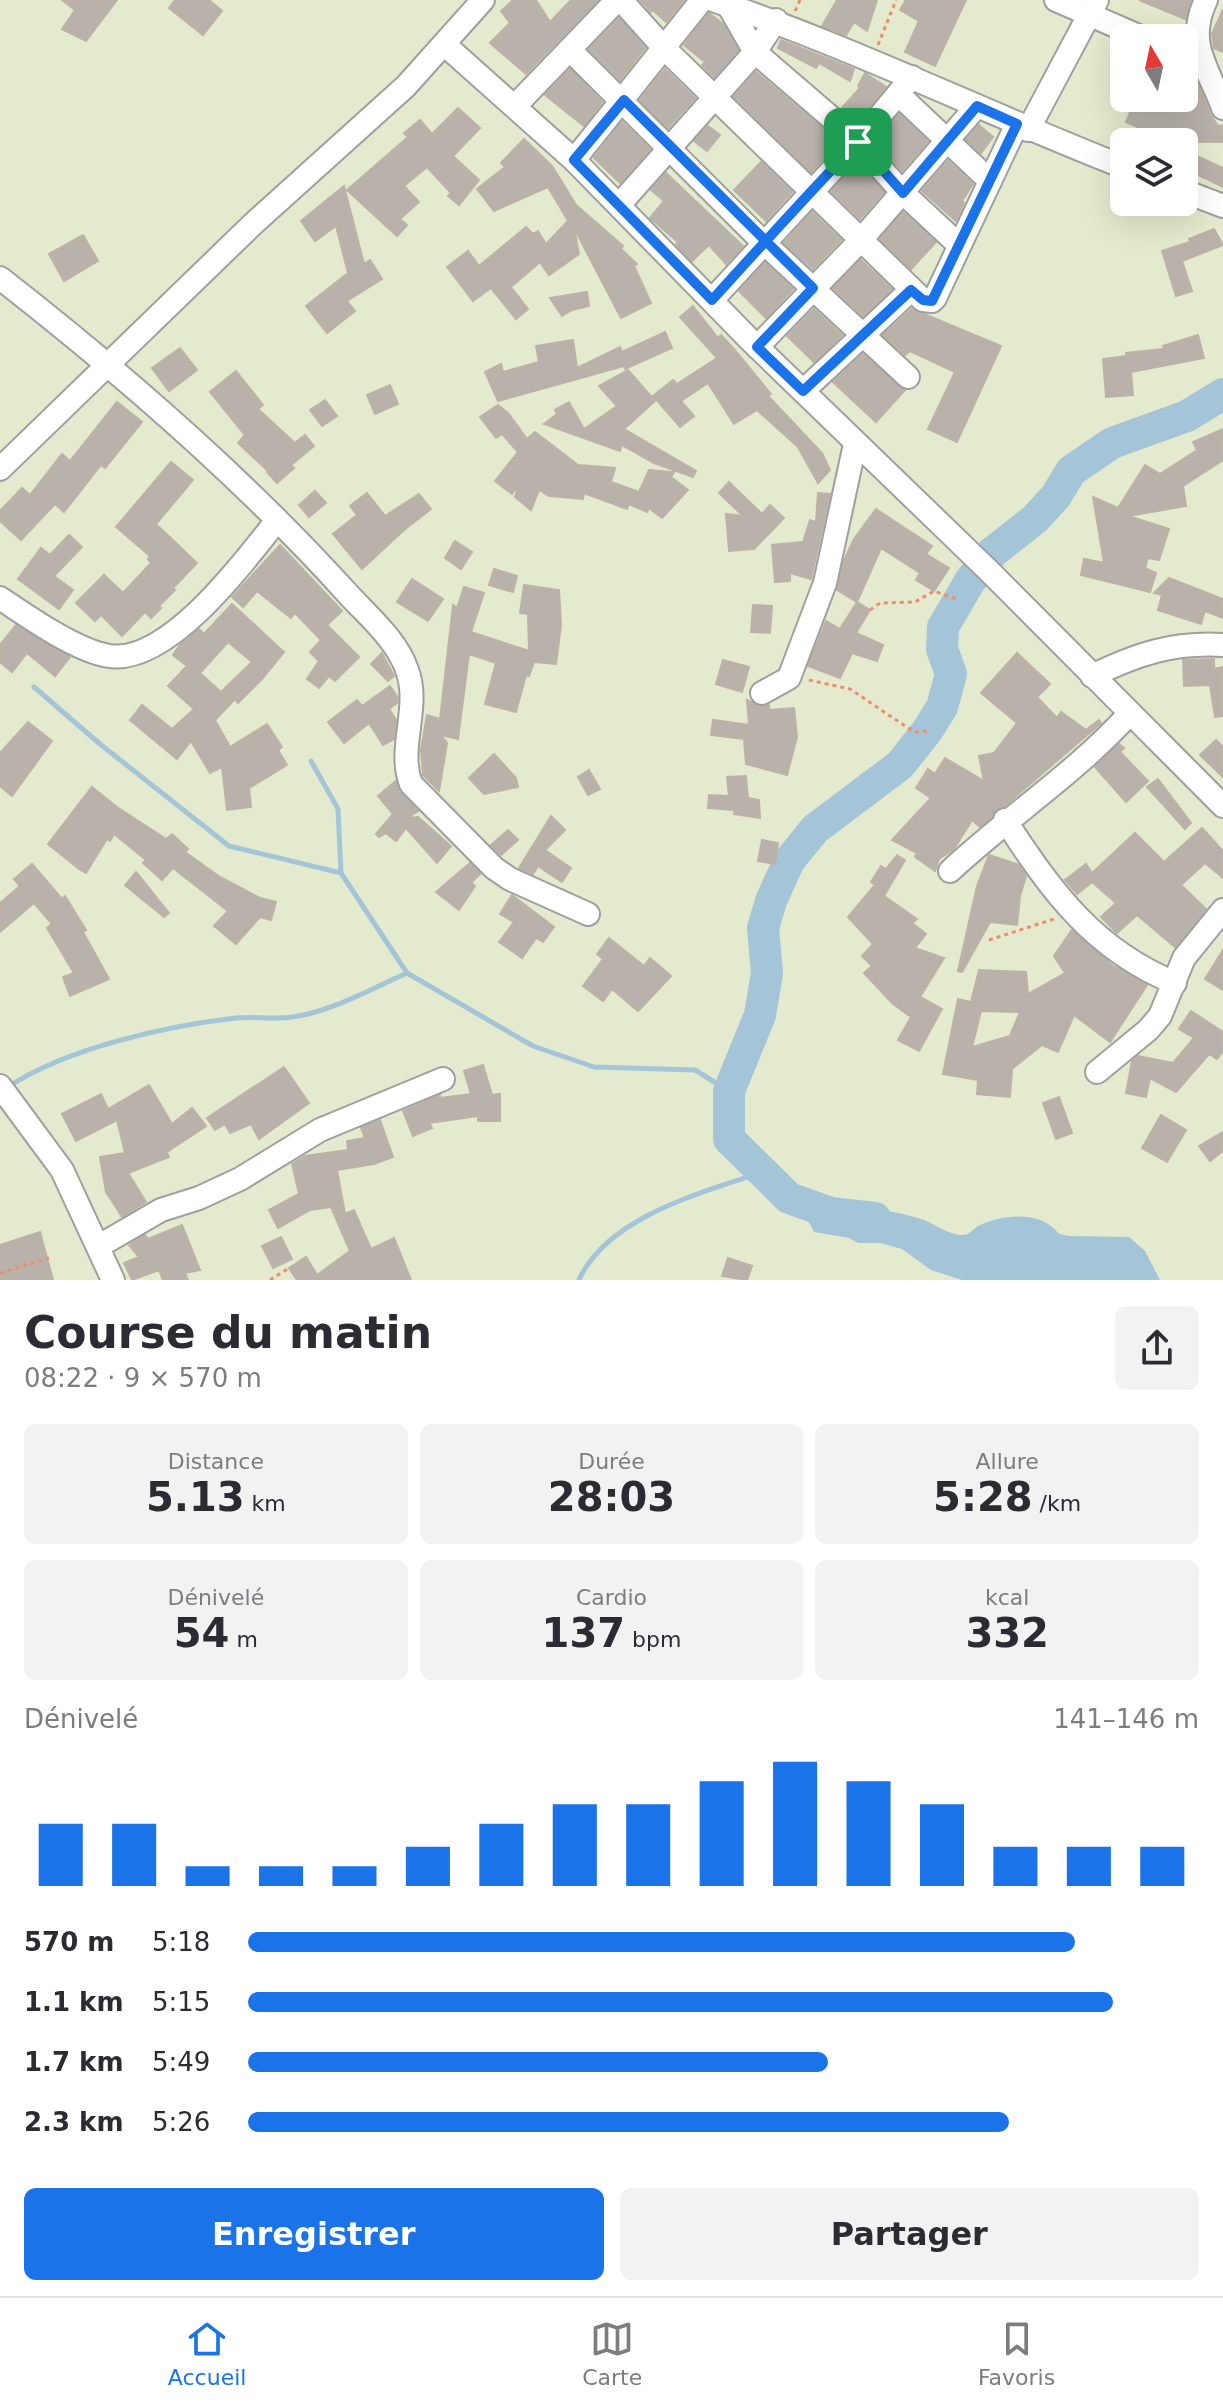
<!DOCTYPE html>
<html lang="fr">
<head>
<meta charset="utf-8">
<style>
  body { margin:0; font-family:"DejaVu Sans",sans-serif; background:#f2f2f3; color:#2b2b33; height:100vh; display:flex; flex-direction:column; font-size:30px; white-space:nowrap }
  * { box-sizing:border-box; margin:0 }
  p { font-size:26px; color:#7c7c81 }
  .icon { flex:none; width:44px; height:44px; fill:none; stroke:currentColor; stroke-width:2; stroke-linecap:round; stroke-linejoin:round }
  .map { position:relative; height:1280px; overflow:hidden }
  .drawer { display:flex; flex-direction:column; background:#fff; flex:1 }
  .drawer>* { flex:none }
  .needle { width:52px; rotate:351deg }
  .controls { position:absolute; left:1110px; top:24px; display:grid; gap:16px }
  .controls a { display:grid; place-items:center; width:88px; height:88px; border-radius:12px; background:#fff; box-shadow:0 8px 32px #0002; font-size:40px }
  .pin { position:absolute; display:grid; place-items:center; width:68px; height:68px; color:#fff; margin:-34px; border-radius:16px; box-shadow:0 4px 12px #0006 }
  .round { display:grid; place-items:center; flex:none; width:84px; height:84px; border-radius:12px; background:#f2f2f3 }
  .summary { display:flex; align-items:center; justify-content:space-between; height:136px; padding:0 24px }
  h1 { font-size:44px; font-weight:600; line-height:60px }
  .metrics { display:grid; grid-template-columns:repeat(3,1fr); gap:12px; height:136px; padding:8px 24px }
  .metrics div { display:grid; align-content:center; border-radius:12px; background:#f2f2f3; text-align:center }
  .metrics b { font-size:40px; font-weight:600 }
  .metrics small { font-size:22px; font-weight:400 }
  .metrics p { font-size:22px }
  .chart { height:224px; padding:16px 24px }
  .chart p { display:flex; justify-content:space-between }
  .chart svg { width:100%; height:144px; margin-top:8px; stroke:#1a73e8; stroke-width:6 }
  .cta { display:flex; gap:16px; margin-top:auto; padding:16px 24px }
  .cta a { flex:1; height:92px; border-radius:12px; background:#1a73e8; color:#fff; font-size:32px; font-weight:600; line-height:92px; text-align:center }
  .cta a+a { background:#f2f2f3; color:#2b2b33 }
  ul { padding:0 24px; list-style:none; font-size:26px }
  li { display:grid; grid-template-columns:128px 96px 1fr; align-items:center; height:60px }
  li i { height:20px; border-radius:10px; background:#1a73e8 }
  .menu { display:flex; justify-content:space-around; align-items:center; height:112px; border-top:2px solid #e1e1e2; background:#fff; font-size:22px; color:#7c7c81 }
  .menu a { display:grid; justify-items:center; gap:4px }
  .menu .on { color:#1a73e8 }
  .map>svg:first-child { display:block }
  .farmland { fill:#e4eacd; fill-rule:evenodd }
  .water { fill:#a4c5d7 }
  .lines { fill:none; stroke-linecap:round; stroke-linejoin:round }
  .stream { stroke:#a4c5d7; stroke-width:5 }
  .river { stroke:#a4c5d7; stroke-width:32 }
  .building { fill:#b8b2ab; stroke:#bcb2a5; stroke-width:2; fill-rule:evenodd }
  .minor-casing { stroke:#9f9f9f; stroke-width:26 }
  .path { stroke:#ee8c6f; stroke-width:3; stroke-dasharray:4 4; stroke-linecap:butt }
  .minor { stroke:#fff; stroke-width:22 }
  .route-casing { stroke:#fff; stroke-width:16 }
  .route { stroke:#1a73e8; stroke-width:10 }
</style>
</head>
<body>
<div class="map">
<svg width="1223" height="1280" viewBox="0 0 1223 1280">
  <rect width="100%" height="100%" fill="#ece9e1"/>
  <!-- farmland -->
  <path class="farmland" d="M0,0H1223V1280H0ZM1124,38H1184V98H1124ZM1124,142H1184V202H1124Z"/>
  <!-- water -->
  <path class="water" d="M853,1208C876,1208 899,1212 921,1219C934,1223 948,1235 962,1235C970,1235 972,1230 978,1226C1002,1214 1042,1210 1059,1234L1069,1236L1129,1237L1145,1251L1160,1280H962L931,1270L902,1249L880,1243H858L849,1238L814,1232L808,1221L812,1213Z"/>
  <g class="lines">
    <!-- stream -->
    <g class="stream">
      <path d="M34,687L100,744L229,846L341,873L407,973"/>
      <path d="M311,761L338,809L341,873"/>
      <path d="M8,1087C67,1048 166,1026 236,1018C255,1016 274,1020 292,1017C328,1013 373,988 407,973L533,1046L594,1067L695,1070L729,1091"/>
      <path d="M579,1280C607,1217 701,1193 760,1173"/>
    </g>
    <!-- river -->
    <path class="river" d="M875,1218L831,1213L789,1198L729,1139V1091L760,1015L767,973L763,928L771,901L789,861L815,829L900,765L927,731L942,707L951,674L942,649L943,627L970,581L993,552L1035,519L1056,496L1071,471L1112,443L1187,416L1223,394"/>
  </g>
  <!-- building -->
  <g class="building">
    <path d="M62,0H117L86,41L62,29L75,10Z"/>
    <path d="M175,0H209L222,11L203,35L169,8Z"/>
    <path d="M513,0H536L550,22L571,0H598L526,74L490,43L510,23L501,11Z"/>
    <path d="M640,0H684L666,22L653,10L651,12Z"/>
    <path d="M837,0H877L867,31L854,22L846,35L822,26Z"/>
    <path d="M906,0H966L935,66L905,52L919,21L900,10Z"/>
    <path d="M1139,0H1191L1185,19Z"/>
    <path d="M1223,9V52L1214,48L1212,34Z"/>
    <path d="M709,13L723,24L738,50L714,77L702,65L705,62L684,45Z"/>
    <path d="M619,18L645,48L620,80L589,49Z"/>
    <path d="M781,40L854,69L850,81L819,63L816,68L778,48Z"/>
    <path d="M570,69L602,102L584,126L545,95Z"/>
    <path d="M665,69L695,98L668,128L640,100Z"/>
    <path d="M756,72L839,142L811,172L734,97Z"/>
    <path d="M865,73L886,87L857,121L842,108L860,88L858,86Z"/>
    <path d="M1197,82L1210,114L1218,126L1223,125V142H1171L1126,122L1136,98H1184V90Z"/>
    <path d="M458,108L480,128L453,156L479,180L459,205L448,196L451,193L427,167L404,186L419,202L400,219L407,225L397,236L347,190L408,137L404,133L420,120L432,134Z"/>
    <path d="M899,114L928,141L902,171L876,142Z"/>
    <path d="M622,122L650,149L620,183L594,158Z"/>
    <path d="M979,125L993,137L981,153L966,140Z"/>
    <path d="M708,126L720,135L707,151L694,141Z"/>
    <path d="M524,139L552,166L576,205L623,246L621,249L637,264L634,266L651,303L621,318L574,228L579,254L549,275L540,262L511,287L528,309L516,319L491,288L473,301L457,280L447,267L468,251L479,266L526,227L533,234L538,231L546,244L568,221L548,187L494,211L477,189L505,167L501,163Z"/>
    <path d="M1184,150L1223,168V187L1184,168Z"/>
    <path d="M948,161L973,184L962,201L964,203L956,221L922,191Z"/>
    <path d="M761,162L792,192L766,221L734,190Z"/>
    <path d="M857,163L884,192L860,219L831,191Z"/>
    <path d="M666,173L743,246L726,264L709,245L692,261L676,244L678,242L650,218L664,201L651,190Z"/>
    <path d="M344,186L364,264L370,260L382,279L347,301L355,311L327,333L306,306L348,273L336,226L315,241L301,221Z"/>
    <path d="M812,212L841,240L813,269L784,243Z"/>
    <path d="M903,212L936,242L911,269L880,239Z"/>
    <path d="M1214,229L1223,245L1182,261L1192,291L1176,296L1162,251L1190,242L1189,239Z"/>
    <path d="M83,235L98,261L64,281L49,254Z"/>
    <path d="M861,260L892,289L863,316L833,288Z"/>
    <path d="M765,263L793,289L766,318L739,291Z"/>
    <path d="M587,292L589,306L572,310L562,316L550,298Z"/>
    <path d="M693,306L718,338L721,335L734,349L771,394L768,396L822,453L830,470L818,483L798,447L757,410L734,424L708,383L681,401L694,416L680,427L653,396L673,380L677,384L717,358L680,317Z"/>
    <path d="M814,309L842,335L814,362L787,336Z"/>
    <path d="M912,309L1001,346L957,442L928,429L955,372L910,351L905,355L883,335Z"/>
    <path d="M665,332L672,348L625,369L624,366L498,401L485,372L501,364L503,372L539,362L536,346L573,340L577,368L620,347L622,352Z"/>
    <path d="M1198,335L1204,358L1131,372L1133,395L1106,397L1103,359L1126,356V353L1164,349L1163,346Z"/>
    <path d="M180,348L197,370L169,391L152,368Z"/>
    <path d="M863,354L905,390L876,422L833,382Z"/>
    <path d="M628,370L655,401L624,429L696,471L693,477L654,463L622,445L620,451L544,424L557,414L555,410L569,402L584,429L617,406L599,386Z"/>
    <path d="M236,371L263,405L258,409L295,443L305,435L314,446L291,465L294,468L277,483L267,472L268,471L238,443L245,435L210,392Z"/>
    <path d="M390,385L398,404L375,414L367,395Z"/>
    <path d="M325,400L337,416L322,426L310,410Z"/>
    <path d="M117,402L142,422L105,468L101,465L64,512L55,504L21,540L0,521V511L22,488L30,495L62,454L70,461Z"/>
    <path d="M498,405L508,413L527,439L535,432L578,465L615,468L611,482L639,492L649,470L674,472L671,477L688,490L662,518L649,508L647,512L629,504L627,509L584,493L583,499L549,496L539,490L531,510L515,497L519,484L512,494L495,481L518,452L502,434L496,438L480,417Z"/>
    <path d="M1223,429V460L1183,486L1186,506L1128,516L1169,529L1159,560L1148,558L1145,568L1156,573L1150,592L1081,575L1084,559L1104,563L1093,497L1118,508L1145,465L1160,474L1197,450L1193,442Z"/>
    <path d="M171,462L193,480L156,524L197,563L173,588L175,590L159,606L161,608L151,618L145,612L122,636L101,615L95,621L76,603L104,575L123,593L151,563L148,559L150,556L116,527Z"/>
    <path d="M729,482L762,514L770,505L784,518L754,549L729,551L726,514L743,516L719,493Z"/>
    <path d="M315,491L326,503L309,517L299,505Z"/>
    <path d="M367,493L385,516L419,494L431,509L404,530L362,569L333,534L357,515L350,506Z"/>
    <path d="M818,493L830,494L811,579L790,573V581L775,582L772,545L803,542L810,520L816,522Z"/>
    <path d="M876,509L932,546L926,554L949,568L934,591L916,580L920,573L881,548L857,602L837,590L844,560L854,539Z"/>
    <path d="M69,535L82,547L54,576L73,590L59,609L18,579L41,548L50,555Z"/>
    <path d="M455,541L472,552L461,569L445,558Z"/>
    <path d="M280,545L342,611L327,625L359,657L335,681L329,676L319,688L307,679L319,661L310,652L321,640L295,613L291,618L257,591L243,607L232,597Z"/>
    <path d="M494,569L517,576L513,592L489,585Z"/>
    <path d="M1169,578L1223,599V618L1205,611L1201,624L1158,610L1162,595L1154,593Z"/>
    <path d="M412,579L443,599L428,621L397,602Z"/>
    <path d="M524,585L559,590L561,625L556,664L534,662L529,676L526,675L516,712L485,704L496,663L469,654L458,739L441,735L447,743L439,791L423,775L421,750L427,715L440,719L453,605L457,608L464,587L484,593L471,632L529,651L528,614L520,613Z"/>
    <path d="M857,602L870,610L856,633L883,645L877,661L852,653L840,678L808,666L826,621L840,629Z"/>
    <path d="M232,604L284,652L262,679L238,703L235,699L215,720L230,747L267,724L282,747L278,750L287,765L249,788L251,807L227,810L222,767L210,773L191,741L177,759L130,720L142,705L172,729L194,709L168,686L187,666L173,655L180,645L199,629L204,634ZM228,642L252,662L221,692L200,673Z"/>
    <path d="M753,605L772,606L770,633L751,632Z"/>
    <path d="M16,625L70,657L55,676L27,653L12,672L0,662V645Z"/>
    <path d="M382,653L394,676L388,681L371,664Z"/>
    <path d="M1017,653L1050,684L1037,697L1057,718L1061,712L1086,730L1099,720L1101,723L980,827L972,820L954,849L939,859L935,871L915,857L917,853L892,840L931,798L916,788L928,769L935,774L945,758L984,781L979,756L994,753L1017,723L981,693Z"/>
    <path d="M1214,659V669L1223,667V716L1215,717L1210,685L1184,686L1183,660Z"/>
    <path d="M723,660L749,667L742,692L716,684Z"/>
    <path d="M390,686L398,698L397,703L389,709L396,720L394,739L383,745L369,723L344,743L328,722L357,700L362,706Z"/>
    <path d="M747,700L761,707L769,705V710L794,708L797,737L787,775L746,764L744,739L711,735L713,720L749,725Z"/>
    <path d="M28,722L52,741L12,796L0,786V753Z"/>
    <path d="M1216,740L1223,747V777L1200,755Z"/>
    <path d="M1119,744L1124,748L1120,752L1148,781L1126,802L1095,767Z"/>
    <path d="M494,754L516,778L518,787L484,794L469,778Z"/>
    <path d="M589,770L600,789L588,795L578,777Z"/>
    <path d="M746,776L748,798L759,800L760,818L734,814L735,810L708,808L709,795L729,796L727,777Z"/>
    <path d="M1158,779L1191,823L1185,829L1147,787Z"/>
    <path d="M396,781L401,793L418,811L407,818L418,817L451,846L437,863L406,828L396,841L386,833L379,837L376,834L393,814L378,796Z"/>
    <path d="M92,787L117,807L166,839L172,834L188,849L185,852L220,877L260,898L276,902L271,920L260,917L236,944L214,926L228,911L173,868L162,880L143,863L146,860L114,834L110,841L107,839L86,873L79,869L48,844Z"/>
    <path d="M551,816L565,830L545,850L571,868L562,882L538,866L533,874L519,868Z"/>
    <path d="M1202,828L1223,851V878L1205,863L1181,885L1206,909L1175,947L1137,915L1117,933L1101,917L1116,903L1092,882L1077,894L1065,880L1086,864L1092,873L1135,833L1164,862Z"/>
    <path d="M508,830L518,840L501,855L491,845Z"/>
    <path d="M762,840L778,843L775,864L758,861Z"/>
    <path d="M897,855L905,860L884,896L917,919L912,923L926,934L915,948L944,958L920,997L942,1009L919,1051L898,1040L911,1017L893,1004L864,973L872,966L862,956L873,944L848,917L875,885L871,882L881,866L886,869Z"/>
    <path d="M989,855L1019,865L1026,876L1020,896L1017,925L990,922L962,972L958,971L977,886Z"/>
    <path d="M470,863L480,874L471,883L475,886L459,910L436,892Z"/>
    <path d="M32,864L62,899L65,896L86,930L83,932L109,979L70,996L63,977L74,973L47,928L52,924L34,903L0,932V903L20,886L14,879Z"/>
    <path d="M136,872L169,913L164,917L125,885Z"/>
    <path d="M512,895L554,927L543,942L536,938L522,958L499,942L514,922L500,914Z"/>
    <path d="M1072,930L1112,965L1147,985L1110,1042L1074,1015L1058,1052L1042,1045L1012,1069L1010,1097L977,1094L978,1080L943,1074L958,999L971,1002L979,970L1026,972L1028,994L1065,973L1054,956ZM981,1011L1020,1012L1010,1036L972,1047Z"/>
    <path d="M609,938L644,966L650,958L671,976L638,1011L612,989L603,1001L583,986L603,959L597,954Z"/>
    <path d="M1223,950V990L1205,979Z"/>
    <path d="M1191,1011L1223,1032V1051L1217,1059L1209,1054L1176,1092L1150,1078L1146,1097L1126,1093L1132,1061L1138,1056L1173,1063L1194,1038L1179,1029Z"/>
    <path d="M483,1065L492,1095L500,1094V1121H478V1116L429,1123L432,1128L413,1136L403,1111L440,1095V1098L471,1094L464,1071Z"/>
    <path d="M284,1067L309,1103L259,1139L251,1124L230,1133L225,1124L215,1130L207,1118Z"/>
    <path d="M149,1085L172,1124L192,1108L206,1126L167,1152L169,1157L128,1173L146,1202L122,1217L106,1192L100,1157L125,1153L117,1120L76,1141L62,1114L101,1094L108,1109Z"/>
    <path d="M1059,1097L1072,1133L1056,1139L1043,1103Z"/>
    <path d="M1161,1115L1186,1130L1167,1162L1142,1148Z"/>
    <path d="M380,1120L393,1157L374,1164L337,1170L345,1214L354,1210L371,1249L394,1238L411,1280H297L289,1268L306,1257L317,1275L350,1251L331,1207L310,1210L278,1228L269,1210L299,1194L292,1164L305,1156L348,1150L347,1141L365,1138L361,1128Z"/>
    <path d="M1223,1132V1151L1210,1161L1199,1146Z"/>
    <path d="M182,1225L200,1270L185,1273L188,1280H163L159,1270L132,1280L124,1263L139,1257L129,1245L145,1235L148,1239Z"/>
    <path d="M40,1232L53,1280H0V1245Z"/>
    <path d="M281,1237L292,1259L273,1268L262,1246Z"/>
    <path d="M728,1258L752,1266L747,1280L722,1276Z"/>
  </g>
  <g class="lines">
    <defs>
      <g id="minor">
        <path d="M621,0L664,48L923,300L932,301L935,298L1017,124"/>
        <path d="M713,0C854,48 986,113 1124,167"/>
        <path d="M1056,0L1143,38"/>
        <path d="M1206,0C1185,44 1209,69 1223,108"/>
        <path d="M728,5L755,52L849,133L903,193L959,245"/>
        <path d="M445,45L574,160L750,340L989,571L1223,806"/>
        <path d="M570,50L764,243L908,377"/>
        <path d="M898,94L990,181"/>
        <path d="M516,105L617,0"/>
        <path d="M1028,130L1097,0"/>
        <path d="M574,160L702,0"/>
        <path d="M1184,191L1223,206"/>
        <path d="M619,205L755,52L776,20"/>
        <path d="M0,278C123,374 242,477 347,593C368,616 397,640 407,670C421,707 397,748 411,784L494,868L510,879L588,914"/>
        <path d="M712,300L858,142L912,77"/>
        <path d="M757,347L860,241L977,106"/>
        <path d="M803,391L911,290"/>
        <path d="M0,469L254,223L406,86L483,0"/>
        <path d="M0,598C28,617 77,651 109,656C168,665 245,561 277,520"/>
        <path d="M1092,676C1137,654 1173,642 1223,645"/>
        <path d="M762,693L789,678L825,583L855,444"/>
        <path d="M1005,820C1052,892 1094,950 1175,983"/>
        <path d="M950,871C1009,816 1076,773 1130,713"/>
        <path d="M1097,1072L1148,1030L1160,1016L1184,958L1223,910"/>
        <path d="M0,1086L62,1170L113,1280"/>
        <path d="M99,1246L161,1210L199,1198L240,1179L320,1130L443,1079"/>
      </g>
    </defs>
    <!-- minor casing -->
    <use href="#minor" class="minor-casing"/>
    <!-- path -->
    <g class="path">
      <path d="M795,11L800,0"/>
      <path d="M878,45L896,0"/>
      <path d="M870,610L880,603L915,602L934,591L959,600"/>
      <path d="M809,680L850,689L914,732L927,731"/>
      <path d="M989,940L1054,919"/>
      <path d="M0,1273L49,1258"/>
      <path d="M270,1280L289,1268"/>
    </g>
    <!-- minor -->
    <use href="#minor" class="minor"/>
  </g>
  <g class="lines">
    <defs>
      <path id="route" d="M858,142C808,194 760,247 712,300L574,160L624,100L813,288L757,347L803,391L911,290L923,300L932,301L1017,124L977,106L903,193L858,142"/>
    </defs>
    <!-- route casing -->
    <use href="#route" class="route-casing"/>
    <!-- route -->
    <use href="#route" class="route"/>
  </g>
</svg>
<div class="controls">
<a><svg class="needle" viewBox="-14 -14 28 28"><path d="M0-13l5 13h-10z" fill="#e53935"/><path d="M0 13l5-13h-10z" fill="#7c7c81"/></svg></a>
<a><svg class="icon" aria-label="layers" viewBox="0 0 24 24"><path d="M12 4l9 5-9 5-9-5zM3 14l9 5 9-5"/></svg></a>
</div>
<div class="pin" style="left:858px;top:142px;background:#1e9e55"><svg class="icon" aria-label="arrive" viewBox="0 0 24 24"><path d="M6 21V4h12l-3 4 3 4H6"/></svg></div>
</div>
<section class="drawer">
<div class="summary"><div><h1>Course du matin</h1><p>08:22 · 9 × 570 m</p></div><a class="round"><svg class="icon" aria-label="share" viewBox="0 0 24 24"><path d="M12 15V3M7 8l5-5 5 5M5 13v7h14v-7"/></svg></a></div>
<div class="metrics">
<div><p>Distance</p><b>5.13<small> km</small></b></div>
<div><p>Durée</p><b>28:03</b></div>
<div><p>Allure</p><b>5:28<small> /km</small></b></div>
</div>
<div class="metrics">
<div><p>Dénivelé</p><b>54<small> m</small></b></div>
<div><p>Cardio</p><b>137<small> bpm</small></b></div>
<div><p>kcal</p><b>332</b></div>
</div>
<div class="chart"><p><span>Dénivelé</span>141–146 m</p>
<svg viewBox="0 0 160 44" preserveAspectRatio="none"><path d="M5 44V25M15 44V25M25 44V38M35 44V38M45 44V38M55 44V32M65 44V25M75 44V19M85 44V19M95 44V12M105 44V6M115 44V12M125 44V19M135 44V32M145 44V32M155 44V32"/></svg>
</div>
<ul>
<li><b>570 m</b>5:18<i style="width:87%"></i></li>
<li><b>1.1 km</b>5:15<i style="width:91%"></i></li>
<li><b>1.7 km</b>5:49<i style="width:61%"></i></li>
<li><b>2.3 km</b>5:26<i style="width:80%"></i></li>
</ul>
<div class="cta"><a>Enregistrer</a><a>Partager</a></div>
</section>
<nav class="menu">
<a class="on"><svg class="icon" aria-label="home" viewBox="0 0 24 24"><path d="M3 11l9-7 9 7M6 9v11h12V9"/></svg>Accueil</a>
<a><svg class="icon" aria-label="map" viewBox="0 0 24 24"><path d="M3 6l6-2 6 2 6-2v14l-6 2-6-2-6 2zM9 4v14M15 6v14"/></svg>Carte</a>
<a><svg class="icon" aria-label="saved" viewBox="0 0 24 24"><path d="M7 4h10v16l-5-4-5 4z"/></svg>Favoris</a>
</nav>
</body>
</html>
